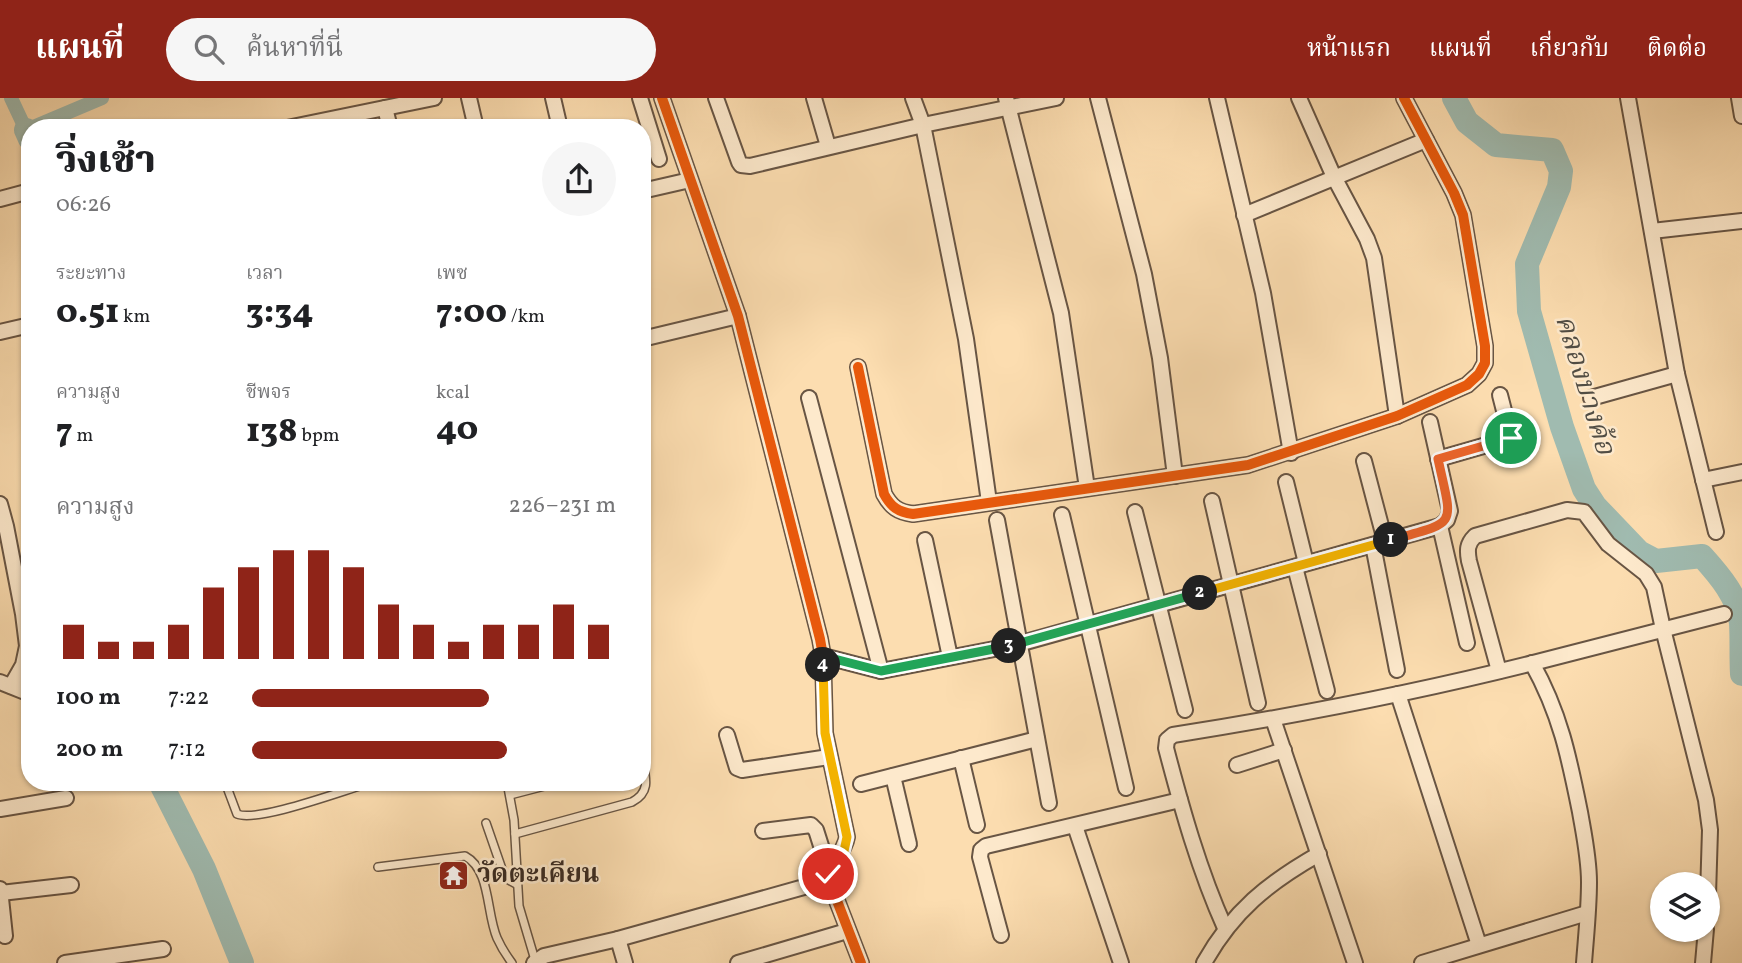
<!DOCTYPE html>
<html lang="th">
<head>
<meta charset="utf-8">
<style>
  body { margin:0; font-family:Vollkorn,"Noto Serif Thai",serif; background:#f6f6f6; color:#202124; height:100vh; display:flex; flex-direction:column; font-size:26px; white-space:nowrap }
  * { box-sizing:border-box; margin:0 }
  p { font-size:23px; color:#757577 }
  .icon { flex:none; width:38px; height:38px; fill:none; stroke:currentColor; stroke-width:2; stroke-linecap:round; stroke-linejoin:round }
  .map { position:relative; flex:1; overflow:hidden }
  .drawer { position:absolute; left:21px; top:21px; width:630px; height:672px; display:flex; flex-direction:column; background:#fff; border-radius:28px; box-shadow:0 2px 5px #0004 }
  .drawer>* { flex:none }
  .controls { position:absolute; left:1650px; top:774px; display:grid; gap:14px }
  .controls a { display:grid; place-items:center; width:70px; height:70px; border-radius:50%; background:#fff; box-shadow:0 2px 5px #0004; font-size:35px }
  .pin { position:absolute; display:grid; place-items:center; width:60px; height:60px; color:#fff; margin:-30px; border:4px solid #fff; border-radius:50%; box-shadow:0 2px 7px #0007 }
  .km { position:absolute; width:35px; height:35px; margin:-18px; border-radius:50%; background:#222; color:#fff; font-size:19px; line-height:35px; text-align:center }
  .round { display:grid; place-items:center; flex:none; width:74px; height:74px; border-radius:37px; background:#f6f6f6 }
  .head { display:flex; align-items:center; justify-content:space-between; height:119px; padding:0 35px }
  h1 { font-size:38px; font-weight:800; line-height:52px }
  .stats { display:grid; grid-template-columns:repeat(3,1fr); gap:10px; height:119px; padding:7px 35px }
  .stats div { display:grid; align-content:center }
  .stats b { font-size:35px; font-weight:800 }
  .stats small { font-size:19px; font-weight:400 }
  .stats p { font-size:19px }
  .chart { height:196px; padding:14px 35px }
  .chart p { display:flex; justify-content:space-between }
  .chart svg { width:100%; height:126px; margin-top:7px; stroke:#8f2418; stroke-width:6 }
  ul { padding:0 35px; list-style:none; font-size:23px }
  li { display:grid; grid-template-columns:112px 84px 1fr; align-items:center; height:52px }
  li i { height:18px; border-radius:9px; background:#8f2418 }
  header { display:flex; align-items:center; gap:42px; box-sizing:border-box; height:98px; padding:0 35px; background:#8f2418; color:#fff }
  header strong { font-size:33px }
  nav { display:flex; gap:38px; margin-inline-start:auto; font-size:24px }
  .search { width:490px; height:63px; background:#f6f6f6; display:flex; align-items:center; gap:18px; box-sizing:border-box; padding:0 24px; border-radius:38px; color:#757577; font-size:26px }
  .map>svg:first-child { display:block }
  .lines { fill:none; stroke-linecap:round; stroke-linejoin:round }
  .canal { stroke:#a0bbb0; stroke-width:14 }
  .river { stroke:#a0bbb0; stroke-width:24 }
  .service-casing { stroke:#685544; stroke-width:10 }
  .minor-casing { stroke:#685544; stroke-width:18 }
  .service { stroke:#fde9cc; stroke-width:7 }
  .minor { stroke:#fde9cc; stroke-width:14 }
  .cycleway-casing { stroke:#fde9cc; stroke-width:15 }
  .cycleway { stroke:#e8590c; stroke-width:10 }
  .split-1-casing { stroke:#fff; stroke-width:14 }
  .split-2-casing { stroke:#fff; stroke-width:14 }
  .split-3-casing { stroke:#fff; stroke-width:14 }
  .split-4-casing { stroke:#fff; stroke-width:14 }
  .split-5-casing { stroke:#fff; stroke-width:14 }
  .split-1 { stroke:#f0652b; stroke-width:9 }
  .split-2 { stroke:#f5b400; stroke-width:9 }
  .split-3 { stroke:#22a559; stroke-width:9 }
  .split-4 { stroke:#22a559; stroke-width:9 }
  .split-5 { stroke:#f5b400; stroke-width:9 }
  .labels { text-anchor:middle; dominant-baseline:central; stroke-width:5; stroke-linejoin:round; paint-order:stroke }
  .poi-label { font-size:26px; font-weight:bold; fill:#372820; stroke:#fde9cc; text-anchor:start }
  .water-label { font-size:28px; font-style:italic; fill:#514d44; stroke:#fde9cc }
</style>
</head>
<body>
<header>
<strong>แผนที่</strong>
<div class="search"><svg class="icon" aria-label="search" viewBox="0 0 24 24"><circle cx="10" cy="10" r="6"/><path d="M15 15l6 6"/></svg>ค้นหาที่นี่</div>
<nav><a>หน้าแรก</a><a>แผนที่</a><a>เกี่ยวกับ</a><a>ติดต่อ</a></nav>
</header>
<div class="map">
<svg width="1742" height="865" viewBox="0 0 1742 865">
  <rect width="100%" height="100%" fill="#fcddb0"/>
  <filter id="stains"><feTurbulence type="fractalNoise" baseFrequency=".00286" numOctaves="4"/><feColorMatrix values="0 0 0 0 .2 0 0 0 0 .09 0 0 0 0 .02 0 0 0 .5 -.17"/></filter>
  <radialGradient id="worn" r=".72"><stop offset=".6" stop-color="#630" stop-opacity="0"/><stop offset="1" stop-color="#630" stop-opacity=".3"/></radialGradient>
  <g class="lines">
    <!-- canal -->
    <g class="canal">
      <path d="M11,0L26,32L30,30"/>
      <path d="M31,30L102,0"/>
    </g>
    <!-- river -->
    <g class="river">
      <path d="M1454,0L1467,24L1496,47L1552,52L1561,73L1559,89L1527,166L1529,213L1562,329L1584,391L1595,408L1639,454L1656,463L1702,458C1720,478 1738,499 1741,525C1742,542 1741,559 1742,576"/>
      <path d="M26,32L30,41"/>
      <path d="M160,684L204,771L242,865"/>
    </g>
    <defs>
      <g id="service">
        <path d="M225,684L237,716C258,725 347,691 373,684"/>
        <path d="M507,684L514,722L519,808L535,862"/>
        <path d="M510,697L560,684"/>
        <path d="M486,725L504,777L507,781L516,786"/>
        <path d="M515,736L632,704C651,694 646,680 642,661"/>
        <path d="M378,769L465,758C491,772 486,815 497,840C501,849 506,857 512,865"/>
      </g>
      <g id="minor">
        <path d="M469,0L476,30"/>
        <path d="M553,0L560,30"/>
        <path d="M640,0L659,61"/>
        <path d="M662,0L738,218L820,541L823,558L825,635L847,739C844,756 828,769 829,782L861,865"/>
        <path d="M716,0L739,64L741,67L750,68L923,27L1056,0"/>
        <path d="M814,0L828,48"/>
        <path d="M913,0L923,27L966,241L989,404"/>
        <path d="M1006,0L1061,215L1087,390"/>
        <path d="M1098,0L1144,176L1160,260L1175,378"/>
        <path d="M1217,0L1263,195L1291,355"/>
        <path d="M1299,0L1334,79L1367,141L1374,160L1397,318"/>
        <path d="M1628,0L1677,276L1716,434"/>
        <path d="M1739,0L1742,18"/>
        <path d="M385,10L390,30"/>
        <path d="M287,30L434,0"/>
        <path d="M642,93L690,82"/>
        <path d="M0,101L30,93"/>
        <path d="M1244,117L1426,42"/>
        <path d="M1652,133L1742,123"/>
        <path d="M0,234L30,227"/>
        <path d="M642,241L738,218"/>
        <path d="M858,269L884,396C891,409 898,414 913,416L1248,367L1397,318L1467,287L1479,276L1485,265V248L1463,117L1454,95L1404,0"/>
        <path d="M809,300L881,573"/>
        <path d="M1591,300L1677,276"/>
        <path d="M1430,324L1450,413L1447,422L1440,428"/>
        <path d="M1438,361L1511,340L1500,297"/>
        <path d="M1364,363L1385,443"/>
        <path d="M1703,382L1742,374"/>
        <path d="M1286,384L1306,465"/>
        <path d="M1212,403L1258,605"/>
        <path d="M0,406L6,428L23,516L27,548L23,567L11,588"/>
        <path d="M1135,414L1185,612"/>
        <path d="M1062,417L1126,690"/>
        <path d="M997,422L1049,705"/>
        <path d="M925,442L950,559"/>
        <path d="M1373,447L1397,572"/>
        <path d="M1295,469L1327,593"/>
        <path d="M823,558L881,573L1015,547L1440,428L1467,545"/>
        <path d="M1532,565C1560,615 1569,659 1580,714C1584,737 1589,760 1589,784C1589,811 1586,838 1584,865"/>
        <path d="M1499,573L1469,463C1467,452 1467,446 1475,438L1567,412L1584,414L1608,446L1646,476L1654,489L1663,531L1706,702L1710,732L1708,797"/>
        <path d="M0,584L30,596"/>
        <path d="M1398,596L1479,847"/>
        <path d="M1273,621L1355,865"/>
        <path d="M727,637L737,670L742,672L829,659"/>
        <path d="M961,660L977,727"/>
        <path d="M1237,667L1284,652"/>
        <path d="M893,678L909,746"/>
        <path d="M861,686L1037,641"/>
        <path d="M0,711L66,700"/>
        <path d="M1075,728L1121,865"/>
        <path d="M763,733L811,727L816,732L829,773"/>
        <path d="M0,791L5,838"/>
        <path d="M1,795L71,787"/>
        <path d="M1225,830C1199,772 1182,711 1166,650L1167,642L1173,637C1294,618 1414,595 1533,565C1597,549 1660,532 1724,516"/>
        <path d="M1001,837L980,759L981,752L986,748L1180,702"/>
        <path d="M618,841L625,865"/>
        <path d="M65,865L163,851"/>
        <path d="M534,865L544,858L618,841L829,782"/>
        <path d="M738,865L847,833"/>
        <path d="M1204,865C1233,813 1268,785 1319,756"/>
        <path d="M1422,865L1587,815"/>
        <path d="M1703,865L1706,831"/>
      </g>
    </defs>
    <!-- service casing -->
    <use href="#service" class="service-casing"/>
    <!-- minor casing -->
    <use href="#minor" class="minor-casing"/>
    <!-- service -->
    <use href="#service" class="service"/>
    <!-- minor -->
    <use href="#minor" class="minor"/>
    <defs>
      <g id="cycleway">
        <path d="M662,0L738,218L820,541L823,558L825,635L847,739C844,756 828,769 829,782L861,865"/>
        <path d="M858,269L884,396C891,409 898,414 913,416L1248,367L1397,318L1467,287L1479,276L1485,265V248L1463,117L1454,95L1404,0"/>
      </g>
    </defs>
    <!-- cycleway casing -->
    <use href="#cycleway" class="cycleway-casing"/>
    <!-- cycleway -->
    <use href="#cycleway" class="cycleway"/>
  </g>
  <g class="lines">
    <defs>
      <path id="split-1" d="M1391,442C1459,423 1453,430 1438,361L1511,340"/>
      <path id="split-2" d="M1200,495L1391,442"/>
      <path id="split-3" d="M1009,548L1200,495"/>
      <path id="split-4" d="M823,567V558L881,573L1009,548"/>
      <path id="split-5" d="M823,567L825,635L847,739L844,753L828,776"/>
    </defs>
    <!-- split-1 casing -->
    <use href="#split-1" class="split-1-casing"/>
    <!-- split-2 casing -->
    <use href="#split-2" class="split-2-casing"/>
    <!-- split-3 casing -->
    <use href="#split-3" class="split-3-casing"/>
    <!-- split-4 casing -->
    <use href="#split-4" class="split-4-casing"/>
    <!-- split-5 casing -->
    <use href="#split-5" class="split-5-casing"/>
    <!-- split-1 -->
    <use href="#split-1" class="split-1"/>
    <!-- split-2 -->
    <use href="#split-2" class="split-2"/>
    <!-- split-3 -->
    <use href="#split-3" class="split-3"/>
    <!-- split-4 -->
    <use href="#split-4" class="split-4"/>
    <!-- split-5 -->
    <use href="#split-5" class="split-5"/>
  </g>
  <!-- icons -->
  <defs>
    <symbol id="temple-square" viewBox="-11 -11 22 22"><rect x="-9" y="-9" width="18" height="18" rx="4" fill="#8f2418" stroke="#fde9cc"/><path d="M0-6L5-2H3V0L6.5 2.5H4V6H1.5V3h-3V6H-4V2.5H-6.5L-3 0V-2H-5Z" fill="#fff"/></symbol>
  </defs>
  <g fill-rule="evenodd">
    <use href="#temple-square" x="436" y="760" width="35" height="35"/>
  </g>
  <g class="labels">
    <!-- poi labels -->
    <g class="poi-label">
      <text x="477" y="777">วัดตะเคียน</text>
    </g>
    <!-- water labels -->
    <g class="water-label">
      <text transform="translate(1584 287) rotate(73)">คลองบางค้อ</text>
    </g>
  </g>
  <rect width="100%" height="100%" filter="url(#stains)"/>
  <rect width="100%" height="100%" fill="url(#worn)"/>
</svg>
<div class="controls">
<a><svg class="icon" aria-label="layers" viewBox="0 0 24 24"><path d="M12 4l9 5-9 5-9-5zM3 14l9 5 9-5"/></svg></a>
</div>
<div class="pin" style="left:1511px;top:340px;background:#1e9e55"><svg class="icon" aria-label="arrive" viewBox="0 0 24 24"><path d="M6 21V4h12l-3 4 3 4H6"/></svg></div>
<div class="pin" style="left:828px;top:776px;background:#d93025"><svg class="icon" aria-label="check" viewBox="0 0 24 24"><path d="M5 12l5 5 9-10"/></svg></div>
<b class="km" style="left:1391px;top:442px">1</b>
<b class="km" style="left:1200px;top:495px">2</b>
<b class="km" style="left:1009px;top:548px">3</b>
<b class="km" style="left:823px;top:567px">4</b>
<section class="drawer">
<div class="head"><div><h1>วิ่งเช้า</h1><p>06:26</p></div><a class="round"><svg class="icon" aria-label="share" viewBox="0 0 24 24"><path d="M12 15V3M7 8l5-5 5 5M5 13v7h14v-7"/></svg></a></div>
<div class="stats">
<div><p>ระยะทาง</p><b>0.51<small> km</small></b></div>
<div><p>เวลา</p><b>3:34</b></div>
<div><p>เพซ</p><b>7:00<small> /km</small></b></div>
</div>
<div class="stats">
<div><p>ความสูง</p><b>7<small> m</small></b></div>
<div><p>ชีพจร</p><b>138<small> bpm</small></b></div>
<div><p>kcal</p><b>40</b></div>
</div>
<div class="chart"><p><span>ความสูง</span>226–231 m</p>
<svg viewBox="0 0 160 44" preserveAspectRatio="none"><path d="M5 44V32M15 44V38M25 44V38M35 44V32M45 44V19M55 44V12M65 44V6M75 44V6M85 44V12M95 44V25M105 44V32M115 44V38M125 44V32M135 44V32M145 44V25M155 44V32"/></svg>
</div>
<ul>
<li><b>100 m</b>7:22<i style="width:65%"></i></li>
<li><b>200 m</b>7:12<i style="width:70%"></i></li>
</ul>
</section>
</div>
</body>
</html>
